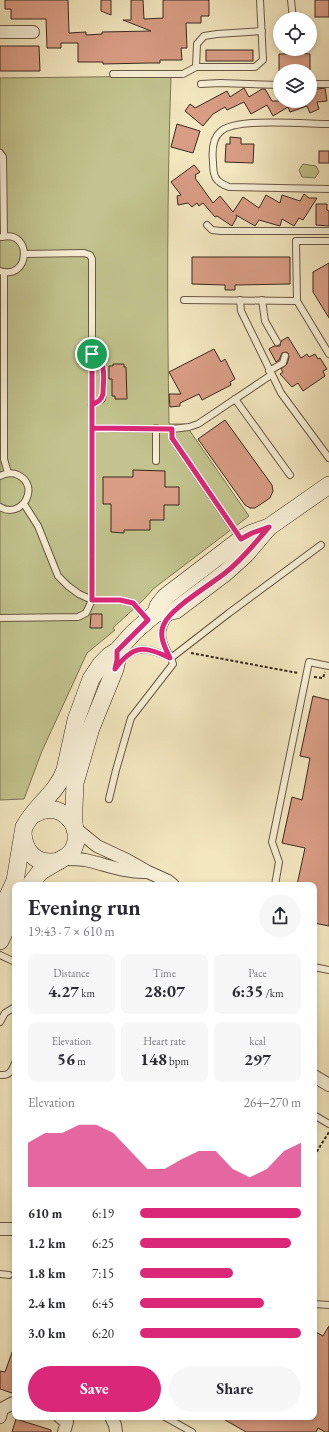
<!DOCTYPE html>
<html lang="en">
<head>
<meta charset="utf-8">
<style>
  body { margin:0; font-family:"EB Garamond",serif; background:#f7f7f7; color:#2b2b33; height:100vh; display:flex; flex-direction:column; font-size:15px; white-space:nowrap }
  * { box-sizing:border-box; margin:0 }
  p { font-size:13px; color:#7c7c81 }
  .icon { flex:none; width:22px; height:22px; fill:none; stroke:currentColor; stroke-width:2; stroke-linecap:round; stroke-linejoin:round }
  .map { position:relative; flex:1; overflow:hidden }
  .panel { position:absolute; left:12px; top:882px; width:305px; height:538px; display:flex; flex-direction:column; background:#fff; border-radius:8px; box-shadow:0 2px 6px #0003 }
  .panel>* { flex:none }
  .controls { position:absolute; left:273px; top:12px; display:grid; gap:8px }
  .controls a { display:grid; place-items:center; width:44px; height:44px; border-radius:50%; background:#fff; box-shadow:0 2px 6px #0003; font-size:20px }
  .pin { position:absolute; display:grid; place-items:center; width:34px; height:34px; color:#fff; margin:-17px; border:2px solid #fff; border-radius:50%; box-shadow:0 1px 4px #0007 }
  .round { display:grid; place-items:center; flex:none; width:42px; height:42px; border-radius:21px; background:#f7f7f7 }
  .head { display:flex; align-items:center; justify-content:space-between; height:68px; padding:0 16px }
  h1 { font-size:22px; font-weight:700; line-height:30px }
  .stats { display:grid; grid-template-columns:repeat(3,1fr); gap:6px; height:68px; padding:4px 16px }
  .stats div { display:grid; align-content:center; border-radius:8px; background:#f7f7f7; text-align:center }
  .stats b { font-size:17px; font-weight:700 }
  .stats small { font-size:11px; font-weight:400 }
  .stats p { font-size:11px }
  .chart { height:112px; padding:8px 16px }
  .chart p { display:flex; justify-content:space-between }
  .chart svg { width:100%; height:72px; margin-top:4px; fill:#db2777; opacity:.7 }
  .cta { display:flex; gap:8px; margin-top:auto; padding:8px 16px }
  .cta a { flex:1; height:46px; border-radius:24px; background:#db2777; color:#fff; font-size:16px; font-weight:700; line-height:46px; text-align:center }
  .cta a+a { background:#f7f7f7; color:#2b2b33 }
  ul { padding:0 16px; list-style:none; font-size:13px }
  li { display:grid; grid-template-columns:64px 48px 1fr; align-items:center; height:30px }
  li i { height:10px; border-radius:5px; background:#db2777 }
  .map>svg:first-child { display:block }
  .green { fill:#c2c38e; stroke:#7e7654 }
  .building { fill:#d99d85; stroke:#3a291b }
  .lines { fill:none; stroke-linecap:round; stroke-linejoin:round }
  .service-casing { stroke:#685844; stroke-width:8 }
  .minor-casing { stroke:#685844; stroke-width:14 }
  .secondary-casing { stroke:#3a291b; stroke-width:18 }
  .path { stroke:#3a291b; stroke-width:2; stroke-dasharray:3 2; stroke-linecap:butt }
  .service { stroke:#f7efd6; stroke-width:6 }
  .minor { stroke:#f7efd6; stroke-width:12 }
  .secondary { stroke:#f7efd6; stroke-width:17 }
  .route-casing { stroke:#fff; stroke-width:8 }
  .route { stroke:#db2777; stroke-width:5 }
</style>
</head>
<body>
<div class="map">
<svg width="329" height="1432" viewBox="0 0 329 1432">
  <rect width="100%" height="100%" fill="#f3e7c0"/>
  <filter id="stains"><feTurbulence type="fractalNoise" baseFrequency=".005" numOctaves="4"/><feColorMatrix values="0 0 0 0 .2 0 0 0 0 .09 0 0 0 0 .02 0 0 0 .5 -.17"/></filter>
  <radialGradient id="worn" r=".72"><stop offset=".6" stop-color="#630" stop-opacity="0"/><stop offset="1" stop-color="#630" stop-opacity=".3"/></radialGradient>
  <!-- green -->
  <g class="green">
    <path d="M171,76C167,192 167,308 169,424H185L249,516L153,589C142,603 126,615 113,628L115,630L87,653L42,751L24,799L0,800V78Z"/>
    <path d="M303,164L316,166L319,172L315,178L302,177L299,170Z"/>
  </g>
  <!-- building -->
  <g class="building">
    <path d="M5,0H68L69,33L86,32V35L102,34V32L151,31L123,20H131V0H143L144,19L163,18V0H209V16H201V23H186L187,48H181L182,60H160V63H149L103,64V62H78V43H61V48H47L46,19H11V9H5Z"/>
    <path d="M101,0H111V15L101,11Z"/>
    <rect x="315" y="0" width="14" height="17"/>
    <path d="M0,46H39L40,71H0Z"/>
    <rect x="206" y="50" width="47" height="11"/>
    <path d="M290,53L310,54V71H279V54H290Z"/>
    <path d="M244,88L249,97L262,89H265L272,101H310V90L325,88L327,101L317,102L319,109L310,113L307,106L290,112L288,107L273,116L267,105L251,114L244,102L227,110L225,107L213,114L203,126L185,111L190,104L195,108L227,91L230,97Z"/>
    <path d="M177,124L200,131L193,153L171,147Z"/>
    <path d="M230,137L241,138V144H254L253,163L225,162L226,144H230Z"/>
    <rect x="319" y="151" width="10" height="12"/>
    <path d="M194,165L200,172L195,175L196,177L195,178L213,203L220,196L233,212L243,197L259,208L266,195L280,203L282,195L300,201L304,194L309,198H317L303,220L299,218L294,226L282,219L280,226L259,220L255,226L236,215L237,217L232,226L217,216L215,217L203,203L199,206L197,203L192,207L188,203L178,205L177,196L181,195L171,182Z"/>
    <path d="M316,204H327V210L329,211V226L316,225Z"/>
    <path d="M192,257H290V284L235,285V290H225V285L192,284Z"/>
    <path d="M329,263V318L313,292V272Z"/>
    <path d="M288,337L301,358L307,354L309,357L315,354L318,359L320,358L327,369L323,371L325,376L303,391L298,383L292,387L280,374L283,372L281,369L287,364L289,357L288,353L286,352L282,353L279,360L276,362L269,349L274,346H280L281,341Z"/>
    <path d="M214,349L221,362L225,359L235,379L230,382L231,385L202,400L199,394L180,403V406L170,407L169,394H181L169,372Z"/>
    <path d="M113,364H124V367H126L127,399H115V396H112V379H109V366H113Z"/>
    <path d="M225,420L272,485L273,491L270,498L255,508H250L245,505L198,439Z"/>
    <path d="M133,470L165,471V487H179V505H164V520H150V530H124V533L111,532V504H103V477H133Z"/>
    <path d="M91,614H102V628H90Z"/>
    <path d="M313,696L329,700V926L314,923V885H297L305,848L282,843L292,797L302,800L310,758L300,756Z"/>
    <path d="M329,1326V1432H325L318,1428L316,1432H246L220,1417H314V1331L323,1336Z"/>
    <path d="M14,1347H15V1386L12,1393L0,1389V1371L5,1372Z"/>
    <path d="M16,1419L51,1430V1432H12Z"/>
  </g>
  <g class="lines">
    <defs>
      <g id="service">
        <path d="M260,0L263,60L255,67H196L197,44L204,36L217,34L262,31"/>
        <path d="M291,0L293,19"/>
        <path d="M113,74H183L196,67"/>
        <path d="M201,84L220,83L280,85"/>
        <path d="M310,84H329"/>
        <path d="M329,124C307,124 234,117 220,132C212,139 212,152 213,162C213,176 215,182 229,187L329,189"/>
        <path d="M0,153L3,157L4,236"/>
        <path d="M207,225L212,230L221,231H329"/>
        <path d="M0,271C30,281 33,230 2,237"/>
        <path d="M4,272V459L8,473"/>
        <path d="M184,300L297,301L329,354"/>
        <path d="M240,300L241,311L281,393L329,458"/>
        <path d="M262,300L265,321L277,342"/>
        <path d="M297,301L296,241H329"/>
        <path d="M92,354C108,362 103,379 103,394L102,399L92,405"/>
        <path d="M269,371L283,363L285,356"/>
        <path d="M235,399L290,475"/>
        <path d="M92,428L172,429L189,427L198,424L271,375"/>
        <path d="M156,428V461"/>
        <path d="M172,429V438L240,538"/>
        <path d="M0,476C6,473 12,472 18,475C41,486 22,520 0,507"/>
        <path d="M24,504L38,526L58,576L68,586L79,594L92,600V259L90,255L84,253L25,254"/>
        <path d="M170,616C157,630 162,643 171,658"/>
        <path d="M0,618L78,617L86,613L92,600H120L133,603L147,619"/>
        <path d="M121,662C135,643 152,649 171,658"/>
        <path d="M109,799L116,770L131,718L173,664L171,658L229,613L321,545"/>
        <path d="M275,885L279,862L272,842L309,662L329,666"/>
        <path d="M0,955L15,962"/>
        <path d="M314,967L329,970"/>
        <path d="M0,1022L5,1013L15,1007"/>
        <path d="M0,1075C9,1076 12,1071 15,1063"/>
        <path d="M314,1115L329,1124"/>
        <path d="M0,1274L9,1275"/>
        <path d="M314,1304L329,1305"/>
        <path d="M165,1417L192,1432"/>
      </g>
      <g id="minor">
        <path d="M0,32H33"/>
        <path d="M75,828L97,846L127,860L148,872L168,881L173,885"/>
        <path d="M63,859C70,859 77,859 85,860C105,864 125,873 147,872"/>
        <path d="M314,1076L329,1085"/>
        <path d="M0,1229H15"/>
        <path d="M0,1417L2,1409L13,1403L15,1404"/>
        <path d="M60,1417L67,1422L64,1432"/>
        <path d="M111,1417L115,1425L116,1432"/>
      </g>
      <g id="secondary">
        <path d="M156,613H164L176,610L225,573L246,554L269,527L329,485"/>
        <path d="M33,815C50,805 64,809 74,825"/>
        <path d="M23,835C26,856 39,865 59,861"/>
        <path d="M30,885L40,872L67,856L73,850L76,842V833L74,825V808L75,783L91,728L115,669L117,660V651"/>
        <path d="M0,913L15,881L24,827C35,806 57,793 65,770L76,720L91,679L101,664L109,656L117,651L134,632L156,613L158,606L165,597L241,539L252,533L269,527"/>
        <path d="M0,941L15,910"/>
      </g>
    </defs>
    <!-- service casing -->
    <use href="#service" class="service-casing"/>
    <!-- minor casing -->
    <use href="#minor" class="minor-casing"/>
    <!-- secondary casing -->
    <use href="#secondary" class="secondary-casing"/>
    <!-- path -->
    <g class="path">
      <path d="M191,653L298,673"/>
      <path d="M314,677L323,678L325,672"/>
      <path d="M314,1156L329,1132"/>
    </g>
    <!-- service -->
    <use href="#service" class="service"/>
    <!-- minor -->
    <use href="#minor" class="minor"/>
    <!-- secondary -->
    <use href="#secondary" class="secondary"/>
  </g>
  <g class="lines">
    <defs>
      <path id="route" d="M92,354V600H120L133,603L148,620L117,651V660L115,669C133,645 144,645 170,658C165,648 158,635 164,624C171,608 210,585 225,573C242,560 255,543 269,527L252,533L241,539L172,438V429L92,428V405C97,402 101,401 103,394C103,379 108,362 92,354"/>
    </defs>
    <!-- route casing -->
    <use href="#route" class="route-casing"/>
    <!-- route -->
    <use href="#route" class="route"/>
  </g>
  <rect width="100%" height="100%" filter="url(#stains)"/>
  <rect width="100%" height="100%" fill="url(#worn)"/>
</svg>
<div class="controls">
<a><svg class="icon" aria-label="locate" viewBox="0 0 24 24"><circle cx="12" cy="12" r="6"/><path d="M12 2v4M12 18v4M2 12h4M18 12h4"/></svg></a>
<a><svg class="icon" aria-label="layers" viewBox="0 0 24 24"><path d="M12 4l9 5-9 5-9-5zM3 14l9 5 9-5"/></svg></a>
</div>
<div class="pin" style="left:92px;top:354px;background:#1e9e55"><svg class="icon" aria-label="arrive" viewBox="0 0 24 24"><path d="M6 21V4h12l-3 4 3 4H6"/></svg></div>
<section class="panel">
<div class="head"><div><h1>Evening run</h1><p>19:43 · 7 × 610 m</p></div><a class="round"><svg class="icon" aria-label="share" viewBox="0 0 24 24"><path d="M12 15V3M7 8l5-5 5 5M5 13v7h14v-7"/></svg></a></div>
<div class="stats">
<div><p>Distance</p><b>4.27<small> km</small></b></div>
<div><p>Time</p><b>28:07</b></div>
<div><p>Pace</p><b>6:35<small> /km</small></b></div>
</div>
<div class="stats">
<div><p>Elevation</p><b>56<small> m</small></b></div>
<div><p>Heart rate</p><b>148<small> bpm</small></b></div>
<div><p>kcal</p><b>297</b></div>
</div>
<div class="chart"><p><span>Elevation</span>264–270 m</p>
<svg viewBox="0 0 160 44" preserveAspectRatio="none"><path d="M0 44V17L10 11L20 11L30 6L40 6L50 11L60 22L70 33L80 33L90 27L100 22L110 22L120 33L130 38L140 33L150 22L160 17V44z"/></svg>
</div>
<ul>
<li><b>610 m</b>6:19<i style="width:100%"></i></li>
<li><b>1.2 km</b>6:25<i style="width:94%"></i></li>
<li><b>1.8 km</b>7:15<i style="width:58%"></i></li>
<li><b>2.4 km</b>6:45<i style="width:77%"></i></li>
<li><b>3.0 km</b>6:20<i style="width:100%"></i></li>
</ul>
<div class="cta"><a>Save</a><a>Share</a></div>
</section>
</div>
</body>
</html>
